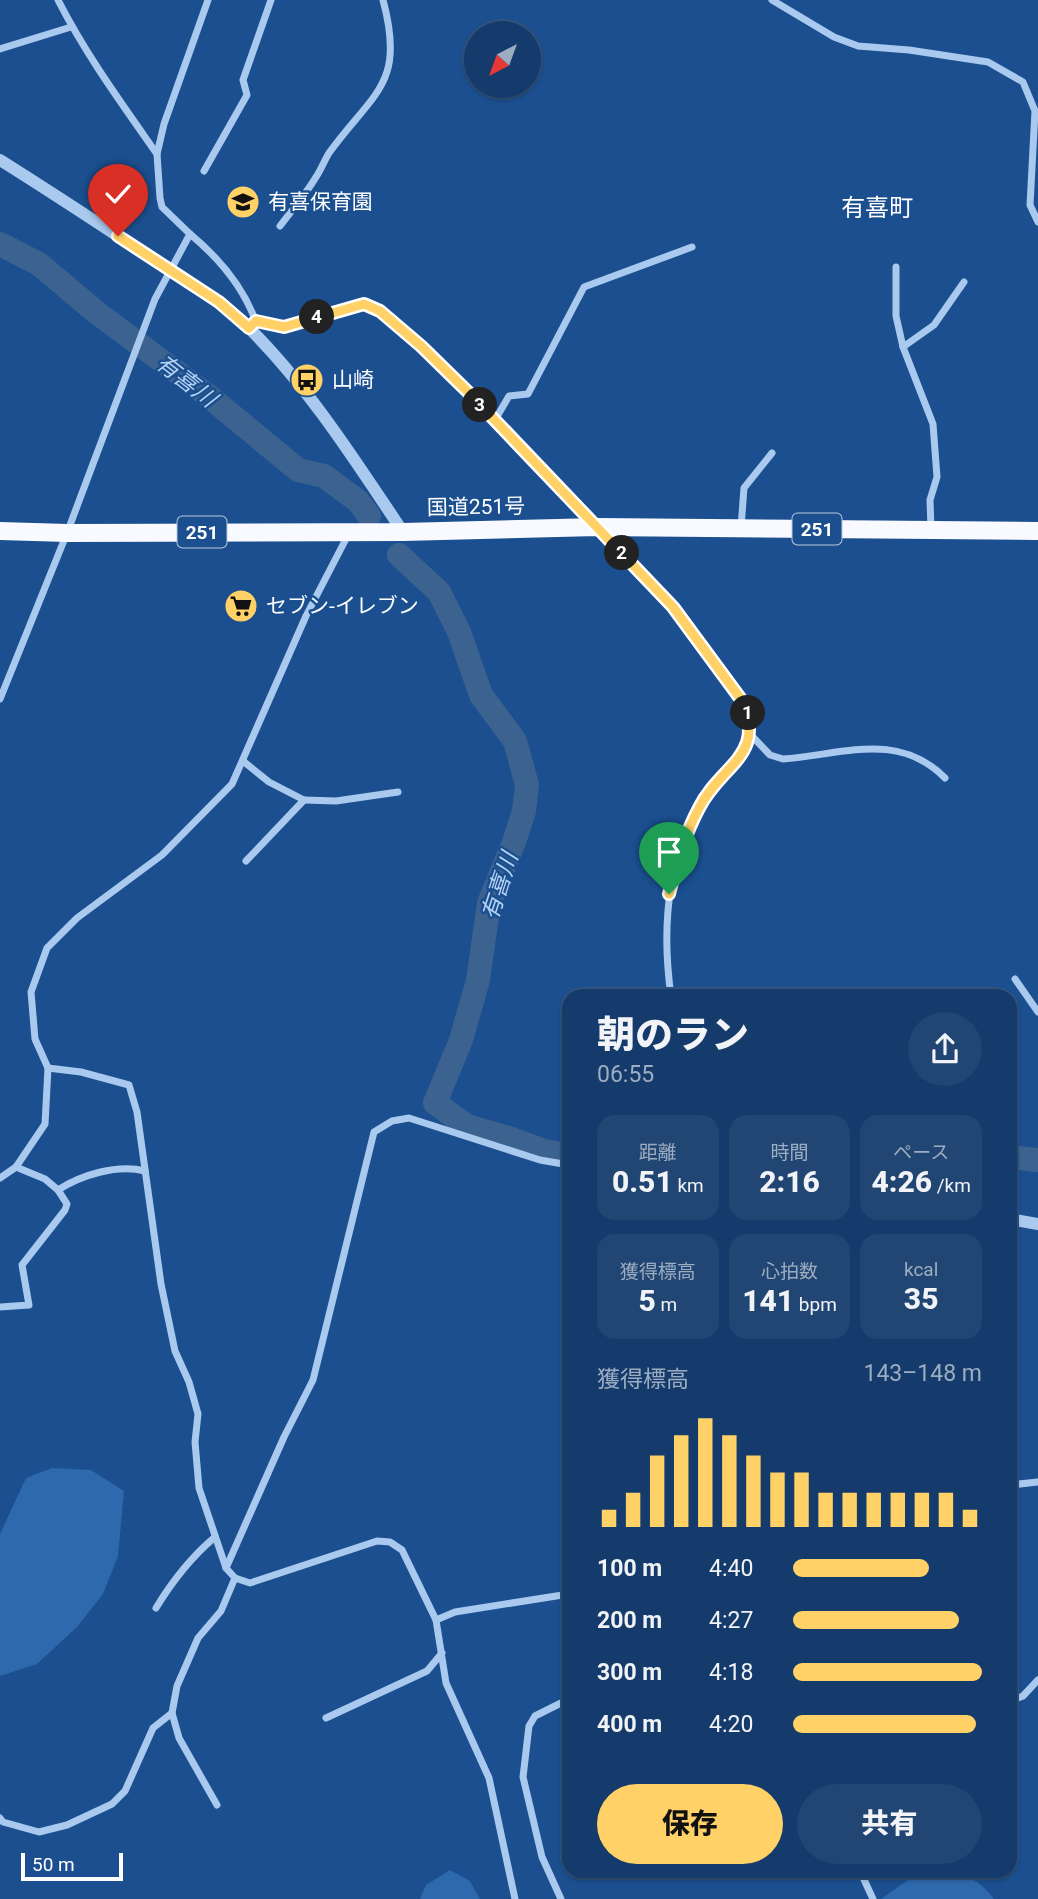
<!DOCTYPE html>
<html lang="ja">
<head>
<meta charset="utf-8">
<style>
  body { margin:0; font-family:Roboto,"Noto Sans JP",sans-serif; background:#214673; color:#f1f3f6; height:100vh; display:flex; flex-direction:column; font-size:26px; white-space:nowrap }
  * { box-sizing:border-box; margin:0 }
  p { font-size:23px; color:#9dadc1 }
  .icon { flex:none; width:38px; height:38px; fill:none; stroke:currentColor; stroke-width:2; stroke-linecap:round; stroke-linejoin:round }
  .map { position:relative; flex:1; overflow:hidden }
  .side { position:absolute; left:562px; top:989px; width:455px; height:889px; display:flex; flex-direction:column; background:#143b6b; border-radius:21px; box-shadow:0 2px 5px #0004,0 0 0 2px #33557e }
  .side>* { flex:none }
  .needle { width:46px; rotate:221deg }
  .controls { position:absolute; left:464px; top:21px; display:grid; gap:14px }
  .controls a { display:grid; place-items:center; width:77px; height:77px; border-radius:50%; background:#143b6b; box-shadow:0 2px 5px #0004,0 0 0 2px #33557e; font-size:35px }
  .scale { position:absolute; left:21px; bottom:18px; width:102px; box-sizing:border-box; padding-left:7px; border:4px solid #fff; border-top:0; font-size:19px; line-height:24px; white-space:nowrap; color:#fff; -webkit-text-stroke:5px #1b4f8f; paint-order:stroke }
  .pin { position:absolute; display:grid; place-items:center; width:60px; height:60px; color:#fff; margin:-72px -30px; border-radius:50% 50% 50% 0; rotate:-45deg; box-shadow:0 0 7px #0007 }
  .pin .icon { rotate:45deg }
  .km { position:absolute; width:35px; height:35px; margin:-18px; border-radius:50%; background:#222; color:#fff; font-size:19px; line-height:35px; text-align:center }
  .round { display:grid; place-items:center; flex:none; width:74px; height:74px; border-radius:37px; background:#214673 }
  .headline { display:flex; align-items:center; justify-content:space-between; height:119px; padding:0 35px }
  h1 { font-size:38px; font-weight:800; line-height:52px }
  .stats { display:grid; grid-template-columns:repeat(3,1fr); gap:10px; height:119px; padding:7px 35px }
  .stats div { display:grid; align-content:center; border-radius:18px; background:#214673; text-align:center }
  .stats b { font-size:30px; font-weight:800 }
  .stats small { font-size:19px; font-weight:400 }
  .stats p { font-size:19px }
  .chart { height:196px; padding:14px 35px }
  .chart p { display:flex; justify-content:space-between }
  .chart svg { width:100%; height:126px; margin-top:7px; stroke:#ffd166; stroke-width:6 }
  .action { display:flex; gap:14px; margin-top:auto; padding:14px 35px }
  .action a { flex:1; height:80px; border-radius:42px; background:#ffd166; color:#111; font-size:28px; font-weight:800; line-height:80px; text-align:center }
  .action a+a { background:#214673; color:#f1f3f6 }
  ul { padding:0 35px; list-style:none; font-size:23px }
  li { display:grid; grid-template-columns:112px 84px 1fr; align-items:center; height:52px }
  li i { height:18px; border-radius:9px; background:#ffd166 }
  .map>svg:first-child { display:block }
  .green { fill:#2e69ad }
  .lines { fill:none; stroke-linecap:round; stroke-linejoin:round }
  .river { stroke:#3c6290; stroke-width:24 }
  .minor { stroke:#a9c9ee; stroke-width:7 }
  .tertiary { stroke:#a9c9ee; stroke-width:12 }
  .trunk { stroke:#f8faff; stroke-width:18 }
  .route-casing { stroke:#fff; stroke-width:14 }
  .route { stroke:#ffd166; stroke-width:9 }
  .labels { text-anchor:middle; dominant-baseline:central; stroke-width:5; stroke-linejoin:round; paint-order:stroke }
  .shield { fill:#1b4f8f; stroke:#bbcadd; stroke-width:2 }
  .shield-label { font-size:19px; font-weight:bold; fill:#fff }
  .poi-label { font-size:21px; fill:#fff; stroke:#1b4f8f; text-anchor:start }
  .street-label { font-size:21px; fill:#fff; stroke:#1b4f8f }
  .water-label { font-size:23px; font-style:italic; fill:#b5d3f5; stroke:#1b4f8f }
  .quarter-label { font-size:24px; fill:#fff; stroke:#1b4f8f }
</style>
</head>
<body>
<div class="map">
<svg width="1038" height="1899" viewBox="0 0 1038 1899">
  <rect width="100%" height="100%" fill="#1b4f8f"/>
  <!-- green -->
  <g class="green">
    <path d="M52,1468L91,1470L124,1491L118,1556L103,1594L77,1627L37,1664L0,1676V1534L26,1478Z"/>
    <path d="M450,1870L470,1881L480,1899H420L426,1885Z"/>
    <path d="M921,1871C954,1871 972,1871 994,1899H881Z"/>
  </g>
  <g class="lines">
    <!-- river -->
    <g class="river">
      <path d="M0,244L39,264L96,312L206,394L298,470L324,476L358,501L369,516"/>
      <path d="M399,555L439,592L459,632L481,695L515,741L527,785L524,811L514,842L489,903L478,980L461,1040L435,1103L467,1126L512,1139L544,1151L569,1155"/>
      <path d="M1010,1157L1038,1160"/>
    </g>
    <!-- minor -->
    <g class="minor">
      <path d="M58,0C86,55 122,104 157,154"/>
      <path d="M772,0L834,37L858,46L909,50L988,62L1023,82L1035,111L1030,205L1038,222"/>
      <path d="M0,49L71,27"/>
      <path d="M204,171L247,95L243,80L271,0"/>
      <path d="M280,226C292,210 306,194 316,177C321,170 324,161 329,153C373,92 406,85 383,0"/>
      <path d="M190,234C219,258 243,286 256,322"/>
      <path d="M896,267V316L903,347L933,424L937,477L930,500L931,529"/>
      <path d="M249,328L256,322L284,327L364,304L380,311L421,346L467,391L673,608L740,698C745,707 751,717 751,728C751,754 715,782 701,803C694,814 687,829 683,842C665,890 664,946 671,996"/>
      <path d="M903,347L934,325L964,282"/>
      <path d="M495,420L509,396L528,394L584,287L692,247"/>
      <path d="M741,527L744,488L772,453"/>
      <path d="M0,699L67,533L155,299L190,234L162,207L160,198L157,154L164,124L208,0"/>
      <path d="M750,734L770,755L783,759C841,755 898,730 945,778"/>
      <path d="M243,761L269,782L304,800L246,861"/>
      <path d="M304,800L336,801L398,792"/>
      <path d="M1015,979L1038,1012"/>
      <path d="M48,1068L81,1072L129,1085L137,1112L161,1284L175,1351L189,1382L198,1414L195,1442L199,1488L226,1568L235,1578L250,1583L377,1541L390,1542L402,1550L436,1620L446,1683L489,1778L515,1899"/>
      <path d="M16,1167L45,1179L58,1190C81,1175 117,1164 145,1171"/>
      <path d="M0,1178L16,1167L45,1124L48,1068L35,1039L31,992L47,948L77,918L162,855L232,784L306,616L348,535"/>
      <path d="M0,1307L29,1305L22,1265L65,1210L67,1204L58,1190"/>
      <path d="M1010,1485L1038,1482"/>
      <path d="M226,1568L284,1437L313,1380L374,1132L392,1121L409,1118L540,1160L569,1165"/>
      <path d="M156,1608C173,1580 190,1558 215,1537"/>
      <path d="M436,1620L455,1612L569,1594"/>
      <path d="M1010,1701L1023,1696L1038,1680"/>
      <path d="M326,1718L427,1671L442,1653"/>
      <path d="M217,1805L179,1738L172,1713L177,1686L198,1638L221,1611L235,1578"/>
      <path d="M0,1818L3,1822L39,1832L67,1825L112,1804L125,1791L153,1728L172,1713"/>
      <path d="M860,1871L873,1899"/>
      <path d="M561,1899L542,1857L523,1777L529,1726L535,1716L569,1699"/>
    </g>
    <!-- tertiary -->
    <g class="tertiary">
      <path d="M0,160C56,195 110,231 165,267C194,287 225,304 250,329C310,389 356,462 403,532"/>
      <path d="M1010,1219L1038,1224"/>
    </g>
    <!-- trunk -->
    <path class="trunk" d="M0,531L67,533L403,532L597,527L1038,531"/>
  </g>
  <g class="lines">
    <defs>
      <path id="route" d="M118,236L219,302L249,328L256,321L284,327L364,304L380,311L421,346L467,391L673,607L740,698C769,755 721,764 699,808C684,836 677,864 669,894"/>
    </defs>
    <!-- route casing -->
    <use href="#route" class="route-casing"/>
    <!-- route -->
    <use href="#route" class="route"/>
  </g>
  <!-- icons -->
  <defs>
    <symbol id="school-disc" viewBox="-11 -11 22 22"><circle r="9.5" fill="#ffd166" stroke="#1b4f8f"/><path d="M0-5L7-2L0 1L-7-2ZM-4 1L0 2.5L4 1V4Q0 6-4 4Z" fill="#111"/></symbol>
    <symbol id="bus-disc" viewBox="-11 -11 22 22"><circle r="9.5" fill="#ffd166" stroke="#1b4f8f"/><path d="M-5-6H5V4H4V6H2V4H-2V6H-4V4H-5ZM-3.5-4V0h7V-4ZM-3.5 1.2v1.5H-2V1.2ZM2 1.2v1.5H3.5V1.2Z" fill="#111"/></symbol>
    <symbol id="supermarket-disc" viewBox="-11 -11 22 22"><circle r="9.5" fill="#ffd166" stroke="#1b4f8f"/><path d="M-6-5.5h2.5l.6 2H6L4.5 2H-2.5L-4.4-4H-6ZM-1.5 3.2a1.3 1.3 0 1 0 .1 0ZM3 3.2a1.3 1.3 0 1 0 .1 0Z" fill="#111"/></symbol>
  </defs>
  <g fill-rule="evenodd">
    <use href="#school-disc" x="224" y="183" width="38" height="38"/>
    <use href="#bus-disc" x="288" y="361" width="38" height="38"/>
    <use href="#supermarket-disc" x="222" y="587" width="38" height="38"/>
  </g>
  <g class="labels">
    <!-- shield labels -->
    <g class="shield">
      <rect x="792.5" y="513.5" width="49" height="31" rx="5"/>
      <rect x="177.5" y="516.5" width="49" height="31" rx="5"/>
    </g>
    <g class="shield-label">
      <text x="817" y="529">251</text>
      <text x="202" y="532">251</text>
    </g>
    <!-- poi labels -->
    <g class="poi-label">
      <text x="268" y="202">有喜保育園</text>
      <text x="332" y="380">山崎</text>
      <text x="266" y="606">セブン-イレブン</text>
    </g>
    <!-- street labels -->
    <g class="street-label">
      <text transform="translate(476 507) rotate(-1)">国道251号</text>
    </g>
    <!-- water labels -->
    <g class="water-label">
      <text transform="translate(186 381) rotate(38)">有喜川</text>
      <text transform="translate(500 886) rotate(-72)">有喜川</text>
    </g>
    <!-- quarter labels -->
    <g class="quarter-label">
      <text x="877" y="208">有喜町</text>
    </g>
  </g>
</svg>
<div class="controls">
<a><svg class="needle" viewBox="-14 -14 28 28"><path d="M0-13l5 13h-10z" fill="#e53935"/><path d="M0 13l5-13h-10z" fill="#9dadc1"/></svg></a>
</div>
<div class="scale">50 m</div>
<div class="pin" style="left:669px;top:894px;background:#1e9e55"><svg class="icon" aria-label="arrive" viewBox="0 0 24 24"><path d="M6 21V4h12l-3 4 3 4H6"/></svg></div>
<div class="pin" style="left:118px;top:236px;background:#d93025"><svg class="icon" aria-label="check" viewBox="0 0 24 24"><path d="M5 12l5 5 9-10"/></svg></div>
<b class="km" style="left:748px;top:713px">1</b>
<b class="km" style="left:622px;top:553px">2</b>
<b class="km" style="left:480px;top:405px">3</b>
<b class="km" style="left:317px;top:317px">4</b>
<section class="side">
<div class="headline"><div><h1>朝のラン</h1><p>06:55</p></div><a class="round"><svg class="icon" aria-label="share" viewBox="0 0 24 24"><path d="M12 15V3M7 8l5-5 5 5M5 13v7h14v-7"/></svg></a></div>
<div class="stats">
<div><p>距離</p><b>0.51<small> km</small></b></div>
<div><p>時間</p><b>2:16</b></div>
<div><p>ペース</p><b>4:26<small> /km</small></b></div>
</div>
<div class="stats">
<div><p>獲得標高</p><b>5<small> m</small></b></div>
<div><p>心拍数</p><b>141<small> bpm</small></b></div>
<div><p>kcal</p><b>35</b></div>
</div>
<div class="chart"><p><span>獲得標高</span>143–148 m</p>
<svg viewBox="0 0 160 44" preserveAspectRatio="none"><path d="M5 44V38M15 44V32M25 44V19M35 44V12M45 44V6M55 44V12M65 44V19M75 44V25M85 44V25M95 44V32M105 44V32M115 44V32M125 44V32M135 44V32M145 44V32M155 44V38"/></svg>
</div>
<ul>
<li><b>100 m</b>4:40<i style="width:72%"></i></li>
<li><b>200 m</b>4:27<i style="width:88%"></i></li>
<li><b>300 m</b>4:18<i style="width:100%"></i></li>
<li><b>400 m</b>4:20<i style="width:97%"></i></li>
</ul>
<div class="action"><a>保存</a><a>共有</a></div>
</section>
</div>
</body>
</html>
